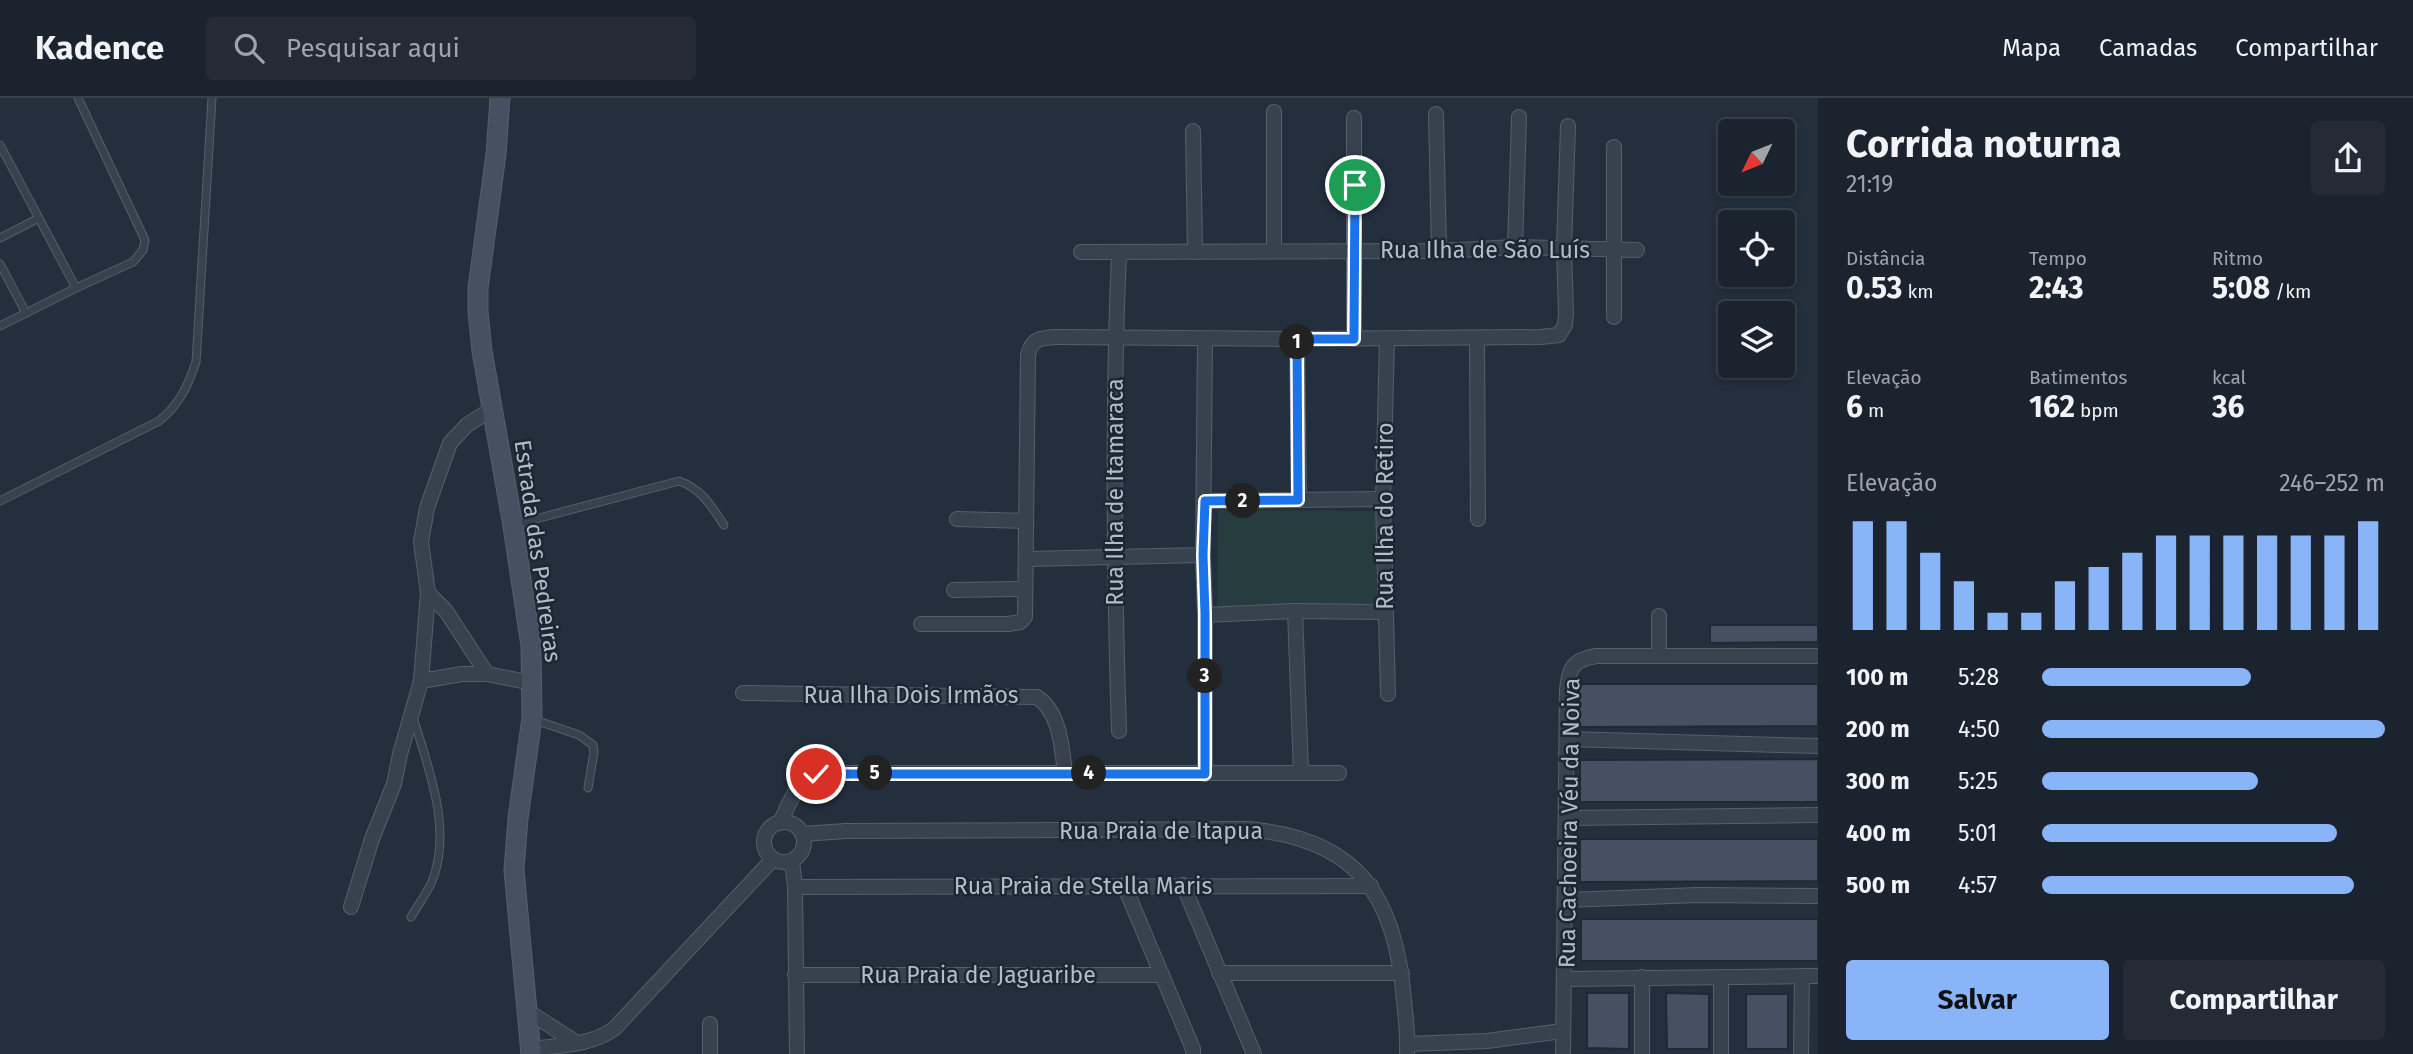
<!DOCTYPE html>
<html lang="pt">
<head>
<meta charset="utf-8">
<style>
  body { margin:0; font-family:"Fira Sans",sans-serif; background:#242b36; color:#f1f3f6; height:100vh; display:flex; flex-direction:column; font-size:26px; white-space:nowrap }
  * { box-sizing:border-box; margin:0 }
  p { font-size:23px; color:#a0a4aa }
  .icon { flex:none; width:38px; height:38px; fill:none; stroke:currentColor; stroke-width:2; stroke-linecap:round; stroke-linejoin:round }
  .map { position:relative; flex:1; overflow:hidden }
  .drawer { display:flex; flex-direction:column; background:#1b232e; width:595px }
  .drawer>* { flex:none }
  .needle { width:46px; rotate:227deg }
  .tools { position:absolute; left:1718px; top:21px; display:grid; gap:14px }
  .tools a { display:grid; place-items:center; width:77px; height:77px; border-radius:7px; background:#1b232e; box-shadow:0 4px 10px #0003,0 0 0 2px #39404a; font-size:35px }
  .pin { position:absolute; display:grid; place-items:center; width:60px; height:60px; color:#fff; margin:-30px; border:4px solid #fff; border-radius:50%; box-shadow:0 2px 7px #0007 }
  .km { position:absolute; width:35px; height:35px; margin:-18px; border-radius:50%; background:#222; color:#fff; font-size:19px; line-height:35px; text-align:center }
  .round { display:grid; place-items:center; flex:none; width:74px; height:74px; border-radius:7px; background:#242b36 }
  .headline { display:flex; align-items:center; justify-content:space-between; height:119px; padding:0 28px }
  h1 { font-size:38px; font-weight:700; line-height:52px }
  .stats { display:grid; grid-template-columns:repeat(3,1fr); gap:10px; height:119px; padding:7px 28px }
  .stats div { display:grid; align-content:center }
  .stats b { font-size:30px; font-weight:700 }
  .stats small { font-size:19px; font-weight:400 }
  .stats p { font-size:19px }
  .chart { height:196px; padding:14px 28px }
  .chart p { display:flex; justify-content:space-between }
  .chart svg { width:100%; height:126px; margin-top:7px; stroke:#8ab4f8; stroke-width:6 }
  .action { display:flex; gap:14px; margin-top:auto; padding:14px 28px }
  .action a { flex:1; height:80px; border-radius:7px; background:#8ab4f8; color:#111; font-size:28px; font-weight:700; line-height:80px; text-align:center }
  .action a+a { background:#242b36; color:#f1f3f6 }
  ul { padding:0 28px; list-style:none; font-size:23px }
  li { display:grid; grid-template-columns:112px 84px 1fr; align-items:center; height:52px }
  li i { height:18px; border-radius:9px; background:#8ab4f8 }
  header { display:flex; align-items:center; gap:42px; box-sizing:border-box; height:98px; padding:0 35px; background:#1b232e; border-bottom:2px solid #39404a }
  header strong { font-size:33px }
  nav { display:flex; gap:38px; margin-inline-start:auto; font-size:24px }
  .search { width:490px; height:63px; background:#242b36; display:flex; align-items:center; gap:18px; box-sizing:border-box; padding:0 24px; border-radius:7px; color:#a0a4aa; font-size:26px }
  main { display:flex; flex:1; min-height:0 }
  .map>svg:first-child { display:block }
  .green { fill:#263c3f }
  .building { fill:#455162; stroke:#1f2835; stroke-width:2 }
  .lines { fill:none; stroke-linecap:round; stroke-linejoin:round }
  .lane-casing { stroke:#565f6c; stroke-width:9 }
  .street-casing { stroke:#565f6c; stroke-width:16 }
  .secondary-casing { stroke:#565f6c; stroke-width:21 }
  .lane { stroke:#38414e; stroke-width:7 }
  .street { stroke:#38414e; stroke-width:14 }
  .secondary { stroke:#465061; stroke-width:19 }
  .route-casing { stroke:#fff; stroke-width:14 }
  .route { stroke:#1a73e8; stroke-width:9 }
  .labels { text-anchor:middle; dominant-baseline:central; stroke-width:5; stroke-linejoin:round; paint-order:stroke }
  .street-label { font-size:23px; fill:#b4bcc9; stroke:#1d2633 }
</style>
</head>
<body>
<header>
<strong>Kadence</strong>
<div class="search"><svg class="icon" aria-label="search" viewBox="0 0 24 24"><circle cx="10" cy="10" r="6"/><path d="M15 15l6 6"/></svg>Pesquisar aqui</div>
<nav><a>Mapa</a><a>Camadas</a><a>Compartilhar</a></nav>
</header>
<main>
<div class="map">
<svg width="1818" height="956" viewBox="0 0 1818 956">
  <rect width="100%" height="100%" fill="#242f3e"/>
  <!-- green -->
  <path class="green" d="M1218,412L1381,413L1379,505L1217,512Z"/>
  <!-- building -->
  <g class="building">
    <path d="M1710,527H1818V544L1710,545Z"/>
    <path d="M1579,586H1818V628L1579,629Z"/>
    <path d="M1818,661V704H1580V662Z"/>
    <path d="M1580,741H1818V783L1580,784Z"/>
    <rect x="1581" y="821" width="237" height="42"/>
    <path d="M1587,895H1629V951L1587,950Z"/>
    <path d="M1666,895L1709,896V951H1667Z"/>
    <rect x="1746" y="896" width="42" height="55"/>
  </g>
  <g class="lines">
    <defs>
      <g id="lane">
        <path d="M0,47L76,190L0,228"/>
        <path d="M0,140L39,120"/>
        <path d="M0,166L26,215"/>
        <path d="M76,190L133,164L143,152L145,142L78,0"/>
        <path d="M0,403L159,323C179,307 188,288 196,264L212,0"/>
        <path d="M513,427L679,383C702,391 711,408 724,427"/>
        <path d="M532,621L579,637L593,647L594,654L588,690"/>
        <path d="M411,819C418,807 428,794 433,781C452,729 428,669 413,619"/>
      </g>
      <g id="street">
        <path d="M1274,14V153"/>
        <path d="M1436,16L1439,153"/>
        <path d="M1354,20V241"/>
        <path d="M1193,33L1195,154"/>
        <path d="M1614,49V219"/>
        <path d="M1515,149L1519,19"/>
        <path d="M1081,154L1439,153L1515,149L1637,152"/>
        <path d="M1119,156C1112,315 1114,474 1119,633"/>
        <path d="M1477,240L1478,421"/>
        <path d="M1205,241L1203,457L1205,517V676"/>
        <path d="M1297,241L1299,402"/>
        <path d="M1387,241L1383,401L1388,596"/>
        <path d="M1205,403L1383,401"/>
        <path d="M957,421L1026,423"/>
        <path d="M1027,461L1203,457"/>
        <path d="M954,492L1025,491"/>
        <path d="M428,495L446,513L487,576"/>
        <path d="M1295,513L1301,675"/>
        <path d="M1205,517L1295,513L1384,514"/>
        <path d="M1659,518V557"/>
        <path d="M921,526H1008L1020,524L1025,519L1028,257C1032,240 1041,240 1057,239L1297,241L1540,239L1559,237L1565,227L1566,216L1564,150L1568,28"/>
        <path d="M421,583L462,576H487L532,585"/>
        <path d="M743,595L1037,599C1060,614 1062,650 1065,675"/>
        <path d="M1567,641L1818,648"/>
        <path d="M1566,720L1818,717"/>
        <circle cx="784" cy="744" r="20"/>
        <path d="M780,725C791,702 797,679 824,675H1339"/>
        <path d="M802,736L846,733L1247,731C1357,740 1396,797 1404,903C1406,920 1408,938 1407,956"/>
        <path d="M792,763L795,789L797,956"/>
        <path d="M1124,787L1193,951V956"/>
        <path d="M1183,787L1254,956"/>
        <path d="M795,789L1371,788"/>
        <path d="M1566,802L1698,797L1818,798"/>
        <path d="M351,809L372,741L394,686L400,656L421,583L428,495L421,444L427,410L450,345L467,327L492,311"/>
        <path d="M1219,875H1402"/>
        <path d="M795,877H1162"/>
        <path d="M1565,881L1818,878"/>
        <path d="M527,913L577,945"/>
        <path d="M710,926V956"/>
        <path d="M1407,946L1487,943L1562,933"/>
        <path d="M531,951C560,947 589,948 614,931L773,761"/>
        <path d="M1563,956L1567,592C1569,569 1573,562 1596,558H1818"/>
        <path d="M1642,956V879"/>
        <path d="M1721,956V879"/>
        <path d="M1801,956L1802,878"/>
      </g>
      <path id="secondary" d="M500,0L496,56L478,190V214L482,253L513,428L531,548L532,620L518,720L514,772L531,956"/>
    </defs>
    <!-- lane casing -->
    <use href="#lane" class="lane-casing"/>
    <!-- street casing -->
    <use href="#street" class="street-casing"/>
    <!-- secondary casing -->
    <use href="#secondary" class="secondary-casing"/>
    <!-- lane -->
    <use href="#lane" class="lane"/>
    <!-- street -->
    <use href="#street" class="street"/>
    <!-- secondary -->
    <use href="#secondary" class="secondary"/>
  </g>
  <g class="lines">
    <defs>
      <path id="route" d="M816,676H1205V516L1203,457L1205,403L1298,402L1297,241H1354L1355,87"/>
    </defs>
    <!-- route casing -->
    <use href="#route" class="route-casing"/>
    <!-- route -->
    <use href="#route" class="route"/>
  </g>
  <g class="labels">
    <!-- street labels -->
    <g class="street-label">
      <text x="1485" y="152">Rua Ilha de São Luís</text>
      <text transform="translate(1115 394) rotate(-90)">Rua Ilha de Itamaraca</text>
      <text transform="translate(1385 418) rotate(-90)">Rua Ilha do Retiro</text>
      <text transform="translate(538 453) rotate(82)">Estrada das Pedreiras</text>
      <text x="911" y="597">Rua Ilha Dois Irmãos</text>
      <text transform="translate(1569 725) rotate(-89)">Rua Cachoeira Véu da Noiva</text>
      <text x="1161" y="733">Rua Praia de Itapua</text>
      <text x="1083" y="788">Rua Praia de Stella Maris</text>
      <text x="978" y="877">Rua Praia de Jaguaribe</text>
    </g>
  </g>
</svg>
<div class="tools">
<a><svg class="needle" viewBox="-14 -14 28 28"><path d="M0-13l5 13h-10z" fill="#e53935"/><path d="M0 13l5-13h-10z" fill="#a0a4aa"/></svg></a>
<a><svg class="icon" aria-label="locate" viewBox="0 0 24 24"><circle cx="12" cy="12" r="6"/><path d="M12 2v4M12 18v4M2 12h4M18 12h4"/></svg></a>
<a><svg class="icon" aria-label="layers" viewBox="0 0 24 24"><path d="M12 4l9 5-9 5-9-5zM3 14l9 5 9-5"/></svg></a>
</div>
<div class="pin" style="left:1355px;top:87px;background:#1e9e55"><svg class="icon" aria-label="arrive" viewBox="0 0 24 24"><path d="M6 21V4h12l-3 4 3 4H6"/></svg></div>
<div class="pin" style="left:816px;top:676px;background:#d93025"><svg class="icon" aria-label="check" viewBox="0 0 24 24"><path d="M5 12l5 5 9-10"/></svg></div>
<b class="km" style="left:1297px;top:244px">1</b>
<b class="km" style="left:1243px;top:403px">2</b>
<b class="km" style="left:1205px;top:578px">3</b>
<b class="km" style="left:1089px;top:675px">4</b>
<b class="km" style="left:875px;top:675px">5</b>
</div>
<section class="drawer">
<div class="headline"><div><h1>Corrida noturna</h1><p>21:19</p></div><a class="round"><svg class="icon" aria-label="share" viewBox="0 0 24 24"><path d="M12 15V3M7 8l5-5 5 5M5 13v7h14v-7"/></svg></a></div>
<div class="stats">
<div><p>Distância</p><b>0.53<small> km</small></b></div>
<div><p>Tempo</p><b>2:43</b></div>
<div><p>Ritmo</p><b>5:08<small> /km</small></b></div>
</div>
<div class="stats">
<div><p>Elevação</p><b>6<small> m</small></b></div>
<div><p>Batimentos</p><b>162<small> bpm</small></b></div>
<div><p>kcal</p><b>36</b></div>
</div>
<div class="chart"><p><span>Elevação</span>246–252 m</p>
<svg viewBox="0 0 160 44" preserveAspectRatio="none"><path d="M5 44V6M15 44V6M25 44V17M35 44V27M45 44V38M55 44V38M65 44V27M75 44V22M85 44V17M95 44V11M105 44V11M115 44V11M125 44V11M135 44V11M145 44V11M155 44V6"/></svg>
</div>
<ul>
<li><b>100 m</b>5:28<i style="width:61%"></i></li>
<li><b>200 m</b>4:50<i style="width:100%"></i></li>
<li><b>300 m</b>5:25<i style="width:63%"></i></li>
<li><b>400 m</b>5:01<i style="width:86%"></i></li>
<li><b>500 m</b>4:57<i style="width:91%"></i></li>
</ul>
<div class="action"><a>Salvar</a><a>Compartilhar</a></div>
</section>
</main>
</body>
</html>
